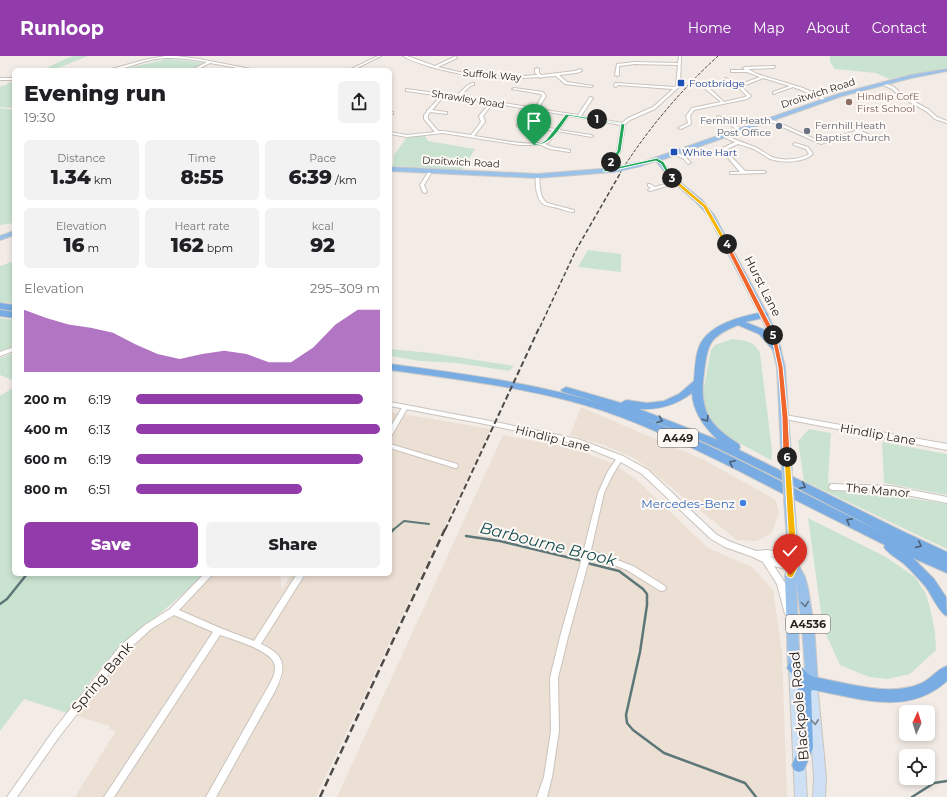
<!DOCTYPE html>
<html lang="en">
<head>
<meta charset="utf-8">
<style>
  body { margin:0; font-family:Montserrat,sans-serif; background:#f2f2f2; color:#202124; height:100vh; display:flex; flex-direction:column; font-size:15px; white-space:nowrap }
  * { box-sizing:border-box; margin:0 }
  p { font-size:13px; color:#757577 }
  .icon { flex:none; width:22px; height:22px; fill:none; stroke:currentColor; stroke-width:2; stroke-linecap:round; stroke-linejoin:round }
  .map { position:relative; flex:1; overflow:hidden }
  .panel { position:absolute; left:12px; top:12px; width:380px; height:508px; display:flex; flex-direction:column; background:#fff; border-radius:6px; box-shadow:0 2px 6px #0003 }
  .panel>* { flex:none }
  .needle { width:26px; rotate:4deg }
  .tools { position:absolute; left:899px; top:649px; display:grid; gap:8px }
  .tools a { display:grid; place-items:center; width:36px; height:36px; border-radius:6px; background:#fff; box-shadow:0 2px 6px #0003; font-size:20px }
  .pin { position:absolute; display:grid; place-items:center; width:34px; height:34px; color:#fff; margin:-41px -17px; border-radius:50% 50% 50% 0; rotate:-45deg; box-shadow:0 0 4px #0007 }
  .pin .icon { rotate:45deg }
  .km { position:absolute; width:20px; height:20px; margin:-10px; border-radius:50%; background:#222; color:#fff; font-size:11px; line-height:20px; text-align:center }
  .round { display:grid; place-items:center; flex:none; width:42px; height:42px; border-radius:6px; background:#f2f2f2 }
  .overview { display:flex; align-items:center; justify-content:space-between; height:68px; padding:0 12px }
  h1 { font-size:22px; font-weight:800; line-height:30px }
  .figures { display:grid; grid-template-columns:repeat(3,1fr); gap:6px; height:68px; padding:4px 12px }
  .figures div { display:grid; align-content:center; border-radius:6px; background:#f2f2f2; text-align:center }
  .figures b { font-size:20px; font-weight:800 }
  .figures small { font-size:11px; font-weight:400 }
  .figures p { font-size:11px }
  .chart { height:112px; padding:8px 12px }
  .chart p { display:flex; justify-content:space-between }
  .chart svg { width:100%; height:72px; margin-top:4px; fill:#913caa; opacity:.7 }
  .action { display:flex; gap:8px; margin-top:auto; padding:8px 12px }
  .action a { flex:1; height:46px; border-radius:6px; background:#913caa; color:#fff; font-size:16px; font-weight:800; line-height:46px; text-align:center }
  .action a+a { background:#f2f2f2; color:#202124 }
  ul { padding:0 12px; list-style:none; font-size:13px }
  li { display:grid; grid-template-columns:64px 48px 1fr; align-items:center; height:30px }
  li i { height:10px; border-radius:5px; background:#913caa }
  header { display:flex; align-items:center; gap:24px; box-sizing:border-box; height:56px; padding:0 20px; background:#913caa; color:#fff }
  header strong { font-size:19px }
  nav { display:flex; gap:22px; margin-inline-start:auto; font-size:14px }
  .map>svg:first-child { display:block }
  .built { fill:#ecdfd4 }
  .green { fill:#cae3d0 }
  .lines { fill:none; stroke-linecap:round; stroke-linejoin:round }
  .stream-far1 { stroke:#5d7778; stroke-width:2 }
  .stream { stroke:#5d7778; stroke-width:2.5 }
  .minor-casing { stroke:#cac3bd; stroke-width:2 }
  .tertiary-casing { stroke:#cac3bd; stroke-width:2 }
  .secondary-casing { stroke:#cac3bd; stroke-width:2 }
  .primary-casing { stroke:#cbcac9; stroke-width:2 }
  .trunk-casing { stroke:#cbcac9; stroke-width:2 }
  .minor { fill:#fff; fill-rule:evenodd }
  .tertiary { fill:#fff; fill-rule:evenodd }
  .secondary { fill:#cde0f4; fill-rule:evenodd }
  .primary { fill:#9ac1e9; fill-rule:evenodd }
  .trunk { fill:#78ace2; fill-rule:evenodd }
  .rail-far3 { stroke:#4e4a47; stroke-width:1; stroke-dasharray:3.5 1.5; stroke-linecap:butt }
  .rail-far2 { stroke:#4e4a47; stroke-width:1.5; stroke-dasharray:4.5 2.5; stroke-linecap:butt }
  .rail-far1 { stroke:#4e4a47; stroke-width:2; stroke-dasharray:6 3; stroke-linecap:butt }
  .rail { stroke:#4e4a47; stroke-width:2.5; stroke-dasharray:8 4; stroke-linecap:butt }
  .primary-bridge-far1-casing { stroke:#cbcac9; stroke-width:6; stroke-linecap:butt }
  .primary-bridge-casing { stroke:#cbcac9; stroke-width:11; stroke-linecap:butt }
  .primary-bridge-far1 { stroke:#9ac1e9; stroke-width:5 }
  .primary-bridge { stroke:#9ac1e9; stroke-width:9 }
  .oneway { stroke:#4a6077 }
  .oneway2 { stroke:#607284 }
  .oneway3 { stroke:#79818a }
  .split-1 { fill:#22a559; stroke:#fff }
  .split-2 { fill:#22a559; stroke:#fff }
  .split-3 { fill:#22a559; stroke:#fff }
  .split-4 { fill:#f5b400; stroke:#fff }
  .split-5 { fill:#f0652b; stroke:#fff }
  .split-6 { fill:#f0652b; stroke:#fff }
  .split-7 { fill:#f5b400; stroke:#fff }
  .transit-dot { fill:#1a4fb4; stroke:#fff9f5; stroke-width:1.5 }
  .education-dot { fill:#8d6e63; stroke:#fff9f5; stroke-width:1.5 }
  .service-dot { fill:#5c6f8a; stroke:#fff9f5; stroke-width:1.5 }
  .worship-dot { fill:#6b7280; stroke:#fff9f5; stroke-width:1.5 }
  .shop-dot { fill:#3f7fe0; stroke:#fff9f5; stroke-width:1.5 }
  .labels { text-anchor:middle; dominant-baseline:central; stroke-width:4; stroke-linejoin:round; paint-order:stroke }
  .far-street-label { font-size:10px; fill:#252220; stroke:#fff9f5 }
  .far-transit-label { font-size:10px; fill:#164399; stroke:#fff9f5; text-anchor:start }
  .far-education-label { font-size:10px; fill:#785e54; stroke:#fff9f5; text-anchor:start }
  .far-service-label { font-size:10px; fill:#4e5e75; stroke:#fff9f5; text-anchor:end }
  .far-worship-label { font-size:10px; fill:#5b616d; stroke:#fff9f5; text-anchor:start }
  .shield { fill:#fff9f5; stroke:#666260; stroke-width:1 }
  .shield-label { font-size:11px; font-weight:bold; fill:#252220 }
  .street-label { font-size:12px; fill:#252220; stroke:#fff9f5 }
  .shop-label { font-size:12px; fill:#366cbe; stroke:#fff9f5; text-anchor:end }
  .near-street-label { font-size:14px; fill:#252220; stroke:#fff9f5 }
  .near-water-label { font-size:16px; font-style:italic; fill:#144f51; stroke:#fff9f5 }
</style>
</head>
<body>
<header>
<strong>Runloop</strong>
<nav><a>Home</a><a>Map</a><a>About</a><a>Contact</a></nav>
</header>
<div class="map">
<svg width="947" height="741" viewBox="0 0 947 741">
  <rect width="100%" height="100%" fill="#f3ece6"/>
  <!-- built -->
  <g class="built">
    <path d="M581,351L704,404L776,444L779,458L771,477L757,485L737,484L636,403L604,389L570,379Z"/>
    <path d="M390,356L491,373L316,741H75L116,675L109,673L110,670L74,659L129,591L150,573L184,550L213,518H280L282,533L292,518H390Z"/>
    <path d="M503,379L576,393L611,407L636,423L708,492L752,511L773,534L782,597L787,741H337Z"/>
  </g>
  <!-- green -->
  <g class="green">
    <path d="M73,0H88L58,12L44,14L54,8Z"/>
    <path d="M830,0H947V12L889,23L876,17L835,13L830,6Z"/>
    <path d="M169,3L205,7L192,14H117Z"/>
    <path d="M14,25V52L0,51V31Z"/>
    <path d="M0,52L14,54V167L0,169Z"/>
    <path d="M424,79L428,85L475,93L462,114L393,110L394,99L407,81Z"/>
    <path d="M588,194L621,198V216L578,211Z"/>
    <path d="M14,205V247L0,246V210Z"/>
    <path d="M0,262L14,264V290L0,295Z"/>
    <path d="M732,283C745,284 754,285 760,297L772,394L771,404L726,380L711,364L702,341L711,294L715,289Z"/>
    <path d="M390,293L431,297L514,310L509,315L456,307L420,305L390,300Z"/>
    <path d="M14,297V325L0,319V302Z"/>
    <path d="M14,331V518H206L114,597L94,620L67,657L24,643L0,675V340Z"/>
    <path d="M809,373L831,377L828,426L852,438L903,441L947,448V493L804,425L798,385Z"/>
    <path d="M882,386L947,398V439L884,427Z"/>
    <path d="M808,462L886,501L915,521L926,538L930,552L935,576L936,594L910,618L888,623L869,621L840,609L823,572Z"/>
  </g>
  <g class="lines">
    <!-- stream-far1 -->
    <path class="stream-far1" d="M393,474L404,465L429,468"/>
    <!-- stream -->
    <g class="stream">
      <path d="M390,477L394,473"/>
      <path d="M466,480L500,485L583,505"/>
      <path d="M587,507L619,515L643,533L647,538V549L640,596L626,659L627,667L633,674L664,697L745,727L756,741"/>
      <path d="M0,548L7,543L27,518"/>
      <path d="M912,741L934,727L947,725"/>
    </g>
    <defs>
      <g id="minor">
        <path d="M165,0H176L199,3L256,14L243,13L210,7L196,14H192L207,6C188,3 170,0 151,4C137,7 123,14 108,14L144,4Z"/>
        <path d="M378,0H381L353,14H349Z"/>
        <path d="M403,0H407L435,10L456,0L457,2L438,11C470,20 505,22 538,19L535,17V13L537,12L539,13V17L541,19L575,15L581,13L582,15L576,17L559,19L567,26L593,30L591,31L565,28L556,20L542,21L541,22L539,21C503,24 466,21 431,11C422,8 411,5 403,0Z"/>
        <path d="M679,0H681L680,30L655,53L630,64L625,68L621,95L606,116L603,115L617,95L621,69L569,60L559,74L591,79L593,80L592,81L557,75L549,86L545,88L552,91L570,94V96H569L550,93L541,89H520L443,77L407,81L390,78V76L407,79L435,76L424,63V59L427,56V54H428L441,40L407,35H406V33L457,40C463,34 466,28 474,27V29L470,30L460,40L535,52L542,40L541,38L512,33L514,32L543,36L546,40L538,53L578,59L590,41H591L593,42L581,60L622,67L628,62L653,51L673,33L618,29L616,31L614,30L615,27L675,31L676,30L678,9L635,8L619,10V19L617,20L615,19L617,8L635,6L678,7ZM444,40L490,47L479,60L481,66L471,79L443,75H438L428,63V59L430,56L447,58V56H446L432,54ZM493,47L533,54L535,55L536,54L566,59L555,73L518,67L517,70L519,71L521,69L554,75C551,79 548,84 543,86C530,91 489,82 474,80L485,66L483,60Z"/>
        <path d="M775,10L774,12L748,13L757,18L803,32L828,44L825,45L801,34L793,31L773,38V36L790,30L763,22L743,30V32L751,40L747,43L694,54L690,60L691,68L681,73L678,72L688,67L686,60L692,52L721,46L702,30V28H704L707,30L724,46L745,41L747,40L740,33L739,29L725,24V22L741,28L760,21L747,16H731V14H745L743,12L745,11Z"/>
        <rect x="0" y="22" width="14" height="2"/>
        <path d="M882,26L894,31L904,40L928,53L937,61L947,65V67L935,63L926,55L902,42L892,33L881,28L880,27Z"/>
        <path d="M390,55L393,56V58L390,57Z"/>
        <path d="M719,60L742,73L743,74L740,75L718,62L717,61Z"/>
        <path d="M769,63H771L821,86L856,75L849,68L851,67L859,74L882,85L879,86L858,76L821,88L769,65Z"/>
        <path d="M723,79H725C735,84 745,87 755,91C761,94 766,98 772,101C782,105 800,104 809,98L806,93L794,89L793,88L795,87L808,91L813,98C803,107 782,107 770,103C766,101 763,98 759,96C753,92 745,90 738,88L727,93V96L745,115H764L766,116L764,117L731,118H730V116H740L724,97L723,92L735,86L723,81Z"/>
        <path d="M673,96C680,97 686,101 691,107L688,108L684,103L673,98Z"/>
        <path d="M430,113L433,114L424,129L427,136L425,137L423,136L420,129Z"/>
        <path d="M536,119L539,120C540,129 539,141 547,147L574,154V156C569,156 565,154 561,153C556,151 550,151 545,149C536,145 535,128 536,119Z"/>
        <path d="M676,125L678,126L677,127L650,135L648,134L651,132L648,130V128H650L655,131Z"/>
        <path d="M405,349L408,351L392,379H390V372L403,350Z"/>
        <path d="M390,388L457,408L458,410L457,412H455L390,392Z"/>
        <path d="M618,400H622L623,402L612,420L604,437L591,494L633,510L665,530L666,532L665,534L662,535L659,534L627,514L590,500L568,581L558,622L559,675L552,721L547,741H537L544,721L551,675L550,622L560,581L579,513L598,437L607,417Z"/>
        <path d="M832,428L891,430L947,441V447L891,436L832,434L830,433L829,431L830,429Z"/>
        <path d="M204,518H213L179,554L220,572L254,585L297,518H305L261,588C288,600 286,613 274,637L216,741H206L268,631C272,624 277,615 274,607C270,594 232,583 220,579L114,741H104L213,576L174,559L151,573L126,596L59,681L17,741H7L53,675L120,590L145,569L170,553Z"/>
      </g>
      <g id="tertiary">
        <path d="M14,291V295L0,300V296Z"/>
        <path d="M390,346L485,364L578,383L623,400L648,414L717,479L731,486L756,495L767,494L796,499L797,501L796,503L793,504L767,500L794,507L797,508L798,511L797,514L794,515L774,510L785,527L792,555L791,558L788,559L785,558L777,528L763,506L753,501L725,491L711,483L642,418L617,404L577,388L485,368L390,350Z"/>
        <path d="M783,359H785L947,388V394L785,363L782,361Z"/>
      </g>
      <g id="secondary">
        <path d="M794,607L798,608L799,612L807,741H795L789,612L790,608Z"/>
        <path d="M812,622L816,623L817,627L826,721L825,741H813L814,721L807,627L808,623Z"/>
      </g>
      <g id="primary">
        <path d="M947,13V15L911,22L842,40L661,104L676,123L702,144L714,159L768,259L778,282L785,311L792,414L790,417H784L782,414L777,311L770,282L760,259L708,159L697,147L672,125L656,105L640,110L637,108L838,38L911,19Z"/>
        <path d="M390,111L537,118L613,112L616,114L613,116L537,122L390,115Z"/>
        <path d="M14,175V179L0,184V180Z"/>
        <path d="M789,439L792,440L794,443L799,510L805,521L808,532L814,570L818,627L816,631L812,633L808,631L806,627L802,570L796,525L800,612L798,616L794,618L790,616L788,612L785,519L789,511L784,443L786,440Z"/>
      </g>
      <g id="trunk">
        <path d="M0,247L14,249V255L0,253Z"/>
        <path d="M0,254L14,256V262L0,260Z"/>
        <path d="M764,256L767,257L768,259L767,261L745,266L765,274L780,291L781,293L780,295H774L759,278L738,269C709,281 708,287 704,317C699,353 708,369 739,388L740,391L739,394L902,475L947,496V506L925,497L947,506V517L913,502L934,523L946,541L947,560C939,557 931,537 925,530C918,522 911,514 903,507C897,502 888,498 884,491L885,489C839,466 793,443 747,419C701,396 654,372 604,355C534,332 462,324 390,314V308C464,318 538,327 609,350C694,377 772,422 851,461L907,488C839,456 774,418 706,387C659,366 612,350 563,336L561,334L566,331L621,347L626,344L647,347L664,345L679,338L694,325C695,314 695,301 699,291C708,268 742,260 764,256ZM692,337C693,356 704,371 718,384L639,353C659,354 676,349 692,337Z"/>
        <path d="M794,606C802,609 805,617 813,621C846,626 889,642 922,627C931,623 937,613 947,610V625C907,661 860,642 813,634L811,635L813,692L804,714L799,716L794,714L792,709L799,692L797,637L799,628L787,612L789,608Z"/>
      </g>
    </defs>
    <!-- minor casing -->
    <use href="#minor" class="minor-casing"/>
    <!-- tertiary casing -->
    <use href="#tertiary" class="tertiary-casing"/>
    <!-- secondary casing -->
    <use href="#secondary" class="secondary-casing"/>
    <!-- primary casing -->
    <use href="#primary" class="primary-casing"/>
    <!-- trunk casing -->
    <use href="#trunk" class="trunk-casing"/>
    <!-- minor -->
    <use href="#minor" class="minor"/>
    <!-- tertiary -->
    <use href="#tertiary" class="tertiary"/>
    <!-- secondary -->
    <use href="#secondary" class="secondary"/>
    <!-- primary -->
    <use href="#primary" class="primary"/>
    <!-- trunk -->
    <use href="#trunk" class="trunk"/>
    <!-- rail-far3 -->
    <path class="rail-far3" d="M620,117C647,74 680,35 718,0"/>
    <!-- rail-far2 -->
    <path class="rail-far2" d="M540,271L576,194L621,116"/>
    <!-- rail-far1 -->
    <path class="rail-far1" d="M445,474L540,270"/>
    <!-- rail -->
    <path class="rail" d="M320,741L445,473"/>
    <defs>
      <path id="primary-bridge-far1" d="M613,114L640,108"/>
      <path id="primary-bridge" d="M787,414L789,443"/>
    </defs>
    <!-- primary-bridge-far1 casing -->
    <use href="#primary-bridge-far1" class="primary-bridge-far1-casing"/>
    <!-- primary-bridge casing -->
    <use href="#primary-bridge" class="primary-bridge-casing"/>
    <!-- primary-bridge-far1 -->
    <use href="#primary-bridge-far1" class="primary-bridge-far1"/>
    <!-- primary-bridge -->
    <use href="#primary-bridge" class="primary-bridge"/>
  </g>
  <!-- one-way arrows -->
  <defs><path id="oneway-chevron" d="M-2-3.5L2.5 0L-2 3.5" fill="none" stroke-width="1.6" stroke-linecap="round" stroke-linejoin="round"/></defs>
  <g class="oneway">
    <use href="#oneway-chevron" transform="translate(706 363) rotate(58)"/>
    <use href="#oneway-chevron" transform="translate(660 364) rotate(20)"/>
    <use href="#oneway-chevron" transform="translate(732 407) rotate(-154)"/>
    <use href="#oneway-chevron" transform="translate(803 430) rotate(27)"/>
    <use href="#oneway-chevron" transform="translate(849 465) rotate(-153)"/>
    <use href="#oneway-chevron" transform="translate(919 489) rotate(24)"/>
  </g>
  <use class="oneway2" href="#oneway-chevron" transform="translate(805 548) rotate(82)"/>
  <use class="oneway3" href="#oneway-chevron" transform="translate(815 666) rotate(85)"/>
  <!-- split-1 -->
  <path class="split-1" d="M566,58L599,63L597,65L569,60C559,73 551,91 532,89V88L541,87L546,84Z"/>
  <!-- split-2 -->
  <path class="split-2" d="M595,63L625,68L621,95L613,107L609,106L617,95L621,68L597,65Z"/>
  <!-- split-3 -->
  <path class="split-3" d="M657,102L664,106L673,123H670L661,108L656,105L605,116L603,115L611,104L613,106L608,113Z"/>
  <!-- split-4 -->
  <path class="split-4" d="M670,121H673L707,150L729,189L724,188L703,151L670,123Z"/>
  <!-- split-5 -->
  <path class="split-5" d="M727,187L729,188L776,279L775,280L770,279L724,188Z"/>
  <!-- split-6 -->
  <path class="split-6" d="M771,278L776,279L783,311L788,361L790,401L787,404L783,401L782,361L778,311Z"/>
  <!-- split-7 -->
  <path class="split-7" d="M784,399H787L790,401L798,511L793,521L790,522L786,519L790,511Z"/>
  <!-- markers -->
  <g class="transit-dot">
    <rect x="677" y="23" width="8" height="8" rx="2"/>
    <rect x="670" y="92" width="8" height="8" rx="2"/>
  </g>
  <circle class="education-dot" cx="849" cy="46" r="4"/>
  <circle class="service-dot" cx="779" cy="70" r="4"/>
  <circle class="worship-dot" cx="807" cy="75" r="4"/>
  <circle class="shop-dot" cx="743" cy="447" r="4"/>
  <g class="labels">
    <!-- far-street labels -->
    <g class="far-street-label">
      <text transform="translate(492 19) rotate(5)">Suffolk Way</text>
      <text transform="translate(818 37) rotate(-18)">Droitwich Road</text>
      <text transform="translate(468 43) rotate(9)">Shrawley Road</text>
      <text transform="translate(461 106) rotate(3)">Droitwich Road</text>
    </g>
    <!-- far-transit labels -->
    <g class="far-transit-label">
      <text x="689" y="27">Footbridge</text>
      <text x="682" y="96">White Hart</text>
    </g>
    <!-- far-education labels -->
    <g class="far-education-label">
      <text x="857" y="40">Hindlip CofE<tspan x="857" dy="12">First School</tspan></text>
    </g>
    <!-- far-service labels -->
    <g class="far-service-label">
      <text x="771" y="64">Fernhill Heath<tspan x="771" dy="12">Post Office</tspan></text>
    </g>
    <!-- far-worship labels -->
    <g class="far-worship-label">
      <text x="815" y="69">Fernhill Heath<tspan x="815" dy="12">Baptist Church</tspan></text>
    </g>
    <!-- shield labels -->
    <g class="shield">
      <rect x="658" y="373" width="40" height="18" rx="3"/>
      <rect x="786" y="559" width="44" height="18" rx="3"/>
    </g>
    <g class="shield-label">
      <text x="678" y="382">A449</text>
      <text x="808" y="568">A4536</text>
    </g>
    <!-- street labels -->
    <g class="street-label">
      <text transform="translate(763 230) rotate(63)">Hurst Lane</text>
      <text transform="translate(878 378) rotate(10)">Hindlip Lane</text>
      <text transform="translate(553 382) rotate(14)">Hindlip Lane</text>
      <text transform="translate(878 434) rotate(5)">The Manor</text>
    </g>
    <!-- shop labels -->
    <g class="shop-label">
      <text x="735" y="447">Mercedes-Benz</text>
    </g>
    <!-- near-street labels -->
    <g class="near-street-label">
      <text transform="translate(102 621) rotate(-50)">Spring Bank</text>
      <text transform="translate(799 650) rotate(-95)">Blackpole Road</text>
    </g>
    <!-- near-water labels -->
    <g class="near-water-label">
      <text transform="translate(548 488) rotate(14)">Barbourne Brook</text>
    </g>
  </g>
</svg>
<div class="tools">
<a><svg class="needle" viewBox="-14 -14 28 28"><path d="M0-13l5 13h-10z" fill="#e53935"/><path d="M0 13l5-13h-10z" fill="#757577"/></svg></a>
<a><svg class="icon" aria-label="locate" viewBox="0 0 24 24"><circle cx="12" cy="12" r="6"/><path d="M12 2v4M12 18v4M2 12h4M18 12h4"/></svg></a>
</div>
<div class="pin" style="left:534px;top:89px;background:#1e9e55"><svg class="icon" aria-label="arrive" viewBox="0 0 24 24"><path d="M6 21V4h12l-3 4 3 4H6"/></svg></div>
<div class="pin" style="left:790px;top:519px;background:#d93025"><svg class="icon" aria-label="check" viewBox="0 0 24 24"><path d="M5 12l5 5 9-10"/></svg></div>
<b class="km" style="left:597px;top:63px">1</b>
<b class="km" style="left:611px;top:106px">2</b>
<b class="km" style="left:672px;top:122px">3</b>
<b class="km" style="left:727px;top:188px">4</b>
<b class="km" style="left:773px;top:279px">5</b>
<b class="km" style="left:787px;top:401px">6</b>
<section class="panel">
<div class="overview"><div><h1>Evening run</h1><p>19:30</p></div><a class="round"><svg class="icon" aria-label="share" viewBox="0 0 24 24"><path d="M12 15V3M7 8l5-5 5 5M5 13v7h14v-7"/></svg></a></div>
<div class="figures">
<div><p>Distance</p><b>1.34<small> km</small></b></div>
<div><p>Time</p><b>8:55</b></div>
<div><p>Pace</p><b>6:39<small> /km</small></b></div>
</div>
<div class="figures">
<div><p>Elevation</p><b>16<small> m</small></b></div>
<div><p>Heart rate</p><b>162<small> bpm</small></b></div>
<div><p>kcal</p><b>92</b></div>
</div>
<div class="chart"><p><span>Elevation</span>295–309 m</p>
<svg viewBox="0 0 160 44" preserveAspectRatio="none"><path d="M0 44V6L10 11L20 15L30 17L40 20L50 27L60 33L70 36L80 33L90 31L100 33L110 38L120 38L130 29L140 15L150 6L160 6V44z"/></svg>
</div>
<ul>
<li><b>200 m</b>6:19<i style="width:93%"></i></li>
<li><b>400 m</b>6:13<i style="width:100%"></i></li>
<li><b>600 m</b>6:19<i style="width:93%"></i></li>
<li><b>800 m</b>6:51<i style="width:68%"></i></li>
</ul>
<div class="action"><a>Save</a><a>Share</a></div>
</section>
</div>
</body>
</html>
